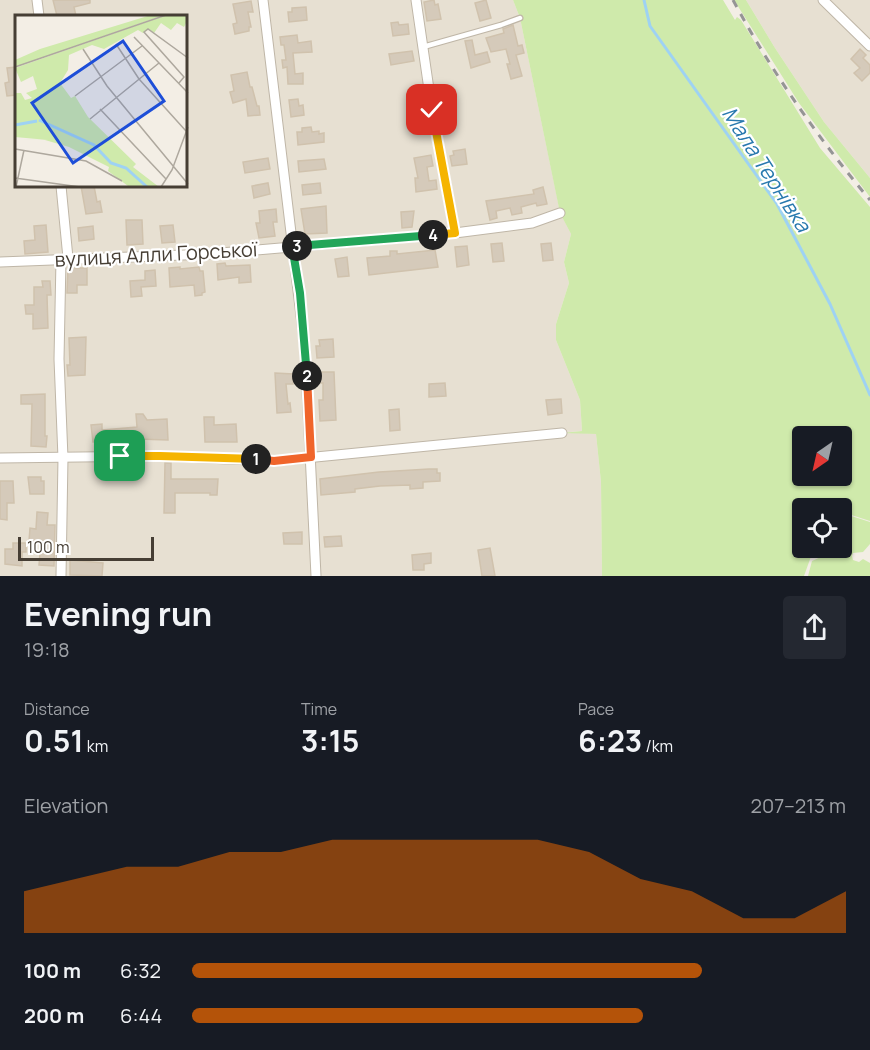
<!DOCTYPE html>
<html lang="en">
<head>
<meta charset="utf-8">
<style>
  body { margin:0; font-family:Manrope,sans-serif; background:#242831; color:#f1f3f6; height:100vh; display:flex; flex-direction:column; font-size:22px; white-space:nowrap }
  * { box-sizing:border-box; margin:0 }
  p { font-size:20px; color:#9ea1a6 }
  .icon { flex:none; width:33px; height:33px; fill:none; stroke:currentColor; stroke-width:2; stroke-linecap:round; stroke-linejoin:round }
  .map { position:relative; height:576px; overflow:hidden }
  .panel { display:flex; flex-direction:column; background:#171b24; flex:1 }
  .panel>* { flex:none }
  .needle { width:39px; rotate:214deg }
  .buttons { position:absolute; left:792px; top:426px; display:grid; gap:12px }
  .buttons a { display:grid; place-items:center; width:60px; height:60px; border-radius:6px; background:#171b24; box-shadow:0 2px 4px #0004; font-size:30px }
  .scale { position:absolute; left:18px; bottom:15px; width:136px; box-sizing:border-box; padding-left:6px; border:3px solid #463e34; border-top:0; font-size:16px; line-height:21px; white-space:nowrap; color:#463e34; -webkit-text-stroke:4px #fff; paint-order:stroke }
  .pin { position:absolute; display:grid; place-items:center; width:51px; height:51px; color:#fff; margin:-26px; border-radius:12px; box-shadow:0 3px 9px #0006 }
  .km { position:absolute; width:30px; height:30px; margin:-15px; border-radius:50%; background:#222; color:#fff; font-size:16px; line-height:30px; text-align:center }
  .round { display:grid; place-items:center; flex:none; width:63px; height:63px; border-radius:6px; background:#242831 }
  .headline { display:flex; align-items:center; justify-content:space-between; height:102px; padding:0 24px }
  h1 { font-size:33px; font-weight:700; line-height:45px }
  .figures { display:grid; grid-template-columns:repeat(3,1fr); gap:9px; height:102px; padding:6px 24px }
  .figures div { display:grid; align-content:center }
  .figures b { font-size:30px; font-weight:700 }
  .figures small { font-size:16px; font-weight:400 }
  .figures p { font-size:16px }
  .chart { height:168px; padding:12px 24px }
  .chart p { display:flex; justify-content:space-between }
  .chart svg { width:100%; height:108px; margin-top:6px; fill:#b45309; opacity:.7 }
  ul { padding:0 24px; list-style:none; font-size:20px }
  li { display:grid; grid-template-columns:96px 72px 1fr; align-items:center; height:45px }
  li i { height:15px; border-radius:8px; background:#b45309 }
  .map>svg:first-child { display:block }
  .residential { fill:#e7e0d2; fill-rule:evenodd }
  .green { fill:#cfeaab; fill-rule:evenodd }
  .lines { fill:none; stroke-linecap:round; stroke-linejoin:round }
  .stream { stroke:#9ed2f3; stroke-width:3 }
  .building { fill:#d5caba; stroke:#d0c2ad; stroke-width:1.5 }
  .lane-casing { stroke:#bfb6a7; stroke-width:7 }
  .street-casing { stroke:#bfb6a7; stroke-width:11 }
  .lane { stroke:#fff; stroke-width:4.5 }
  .street { stroke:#fff; stroke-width:9 }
  .rail { stroke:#959595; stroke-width:3; stroke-dasharray:8 8; stroke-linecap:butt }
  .split-1-casing { stroke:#fff; stroke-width:12 }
  .split-2-casing { stroke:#fff; stroke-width:12 }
  .split-3-casing { stroke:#fff; stroke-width:12 }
  .split-4-casing { stroke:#fff; stroke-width:12 }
  .split-5-casing { stroke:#fff; stroke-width:12 }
  .split-1 { stroke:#f5b400; stroke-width:8 }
  .split-2 { stroke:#f0652b; stroke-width:8 }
  .split-3 { stroke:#22a559; stroke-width:8 }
  .split-4 { stroke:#22a559; stroke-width:8 }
  .split-5 { stroke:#f5b400; stroke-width:8 }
  .labels { text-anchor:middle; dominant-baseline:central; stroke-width:4.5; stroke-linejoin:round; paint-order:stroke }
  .street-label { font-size:20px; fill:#463e34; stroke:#fff }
  .water-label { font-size:21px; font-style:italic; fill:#2879ae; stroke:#fff }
  .inset-river { fill:none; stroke:#9ed2f3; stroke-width:3 }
  .inset-road { fill:none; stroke:#aea89e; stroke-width:1.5 }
  .view { fill:#1d4ed8; fill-opacity:0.15; stroke:#1d4ed8; stroke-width:3 }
  .inset-edge { fill:none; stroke:#463e34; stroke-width:3 }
</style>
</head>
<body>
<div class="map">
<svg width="870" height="576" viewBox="0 0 870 576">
  <rect width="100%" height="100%" fill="#f3eee5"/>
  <!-- residential -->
  <g class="residential">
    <path d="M0,0H513L520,18L560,212L571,234L564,262L569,283L556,324V340L580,400L582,431L571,432L596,434L601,482L602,576H0ZM16,16H186V186H16Z"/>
    <path d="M746,0H870V178L824,122L775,48Z"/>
  </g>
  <!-- green -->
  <g class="green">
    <path d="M513,0H723L735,20L737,17L741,20L820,148L870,207V521L842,512V508H802V548H814L804,576H602L601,482L596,434L562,433L582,431L580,400L556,340V324L569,283L564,262L571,234L560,213L520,18ZM802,436H842V476H802Z"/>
    <path d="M734,0H746L775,48L824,122L870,178V197L799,103Z"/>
    <path d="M842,513L870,522V544L863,552L853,553L852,556L853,560L859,562L863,559L870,563V576H808L812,561L823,556L824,553L820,548H842Z"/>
  </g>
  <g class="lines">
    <!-- stream -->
    <path class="stream" d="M644,0L650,26L777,204L830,304L870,395"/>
  </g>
  <!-- building -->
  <g class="building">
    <path d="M53,0H90V3L74,7L76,16H57Z"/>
    <path d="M434,0L435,5L438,4L441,19L427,21L424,2Z"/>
    <path d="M486,0L491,18L480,21L475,3Z"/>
    <path d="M251,1L253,12H248L251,27H249V31L235,34L233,24L237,23L233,4Z"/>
    <path d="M306,7L307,20L289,22L288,12H292V8Z"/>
    <path d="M398,22L399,25L408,24L409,34L393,36L391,23Z"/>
    <path d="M513,25L518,46L522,45L524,53L516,55L522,76L511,79L507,64H510L506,49L491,52L486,38L504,33L503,29Z"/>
    <path d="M297,35L298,43L311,41L312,52L293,53L295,74L303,73V84H288L287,67L283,68L282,60H286L284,45H281L280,37Z"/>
    <path d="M472,40L475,55L487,52L490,62L471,68L465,41Z"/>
    <path d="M860,49L866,55L863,58L870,65V73L862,81L854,73L860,68L851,59Z"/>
    <path d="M412,51L414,61L391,65L389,54Z"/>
    <path d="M16,67V95L7,96L5,83L9,82L7,68Z"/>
    <path d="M247,72L250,87H252L257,106H259L260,115L248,116L246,99L233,103L230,92L234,91L231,75Z"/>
    <path d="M298,99L299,106L303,105L304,115L291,117L289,100Z"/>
    <path d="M311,127L312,132L319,131V134L324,133V142L298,145L297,132H302V128Z"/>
    <path d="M465,149L467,164L452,166L450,156L454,155L453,151Z"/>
    <path d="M431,155L433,166L427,167L429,181L436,180L437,189L416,192L415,178H418L414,158Z"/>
    <path d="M268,158L270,169L245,173L243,162Z"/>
    <path d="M324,159L326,169L299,172L298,161Z"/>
    <path d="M268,183L270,194L254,198L252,186Z"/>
    <path d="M320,183L321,193L303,195L302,185Z"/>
    <path d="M81,186H94L97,202L100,201L102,212L86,214Z"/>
    <path d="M543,187L547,204L537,206L536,203L521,207L522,213L512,215L510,208L496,211L497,218L490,220L486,201L534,194L533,190Z"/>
    <path d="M326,206L327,233L305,234L301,209Z"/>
    <path d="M276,209L277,222H273L275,236L259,238L256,223H260L259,211Z"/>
    <path d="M414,211L412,227L402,228L401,212Z"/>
    <path d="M126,220H142L143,244L127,245Z"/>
    <path d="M46,225L48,252L25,254L24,241L35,240L34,226Z"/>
    <path d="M173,225L175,242L162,243L160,226Z"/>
    <path d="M93,226L94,239L79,241L78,228Z"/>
    <path d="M502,243L504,261L493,262L491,244Z"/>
    <path d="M551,243L553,260L543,261L541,244Z"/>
    <path d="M467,246L469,265L457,267L455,247Z"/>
    <path d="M435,250L438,267L369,275L367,258L390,256V251H397V254Z"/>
    <path d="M347,257L349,276L338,277L335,259Z"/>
    <path d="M225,263L226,266L250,265L251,282L239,283V277L218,280L217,264Z"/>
    <path d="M180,267V269L199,267L200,271H203L205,292L202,293V295L195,296L194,285L170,287L169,268Z"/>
    <path d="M68,268H87V285H77V293H67Z"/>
    <path d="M155,270L156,286L141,287L142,296L131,297L130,281L145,280V271Z"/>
    <path d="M42,281H50L51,295H47L48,328L33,329V314H26L25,305H34V287H43Z"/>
    <path d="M86,337L85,375L68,376L67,365H70L69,338Z"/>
    <path d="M333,339L334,357L317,358L316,346H320L319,340Z"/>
    <path d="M318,372H334L336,420L320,421L319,400H323V383H319Z"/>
    <path d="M275,373L293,374V384H286L288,404L290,403L291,412L277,413Z"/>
    <path d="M445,383L446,396L429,397V384Z"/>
    <path d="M45,394V436H47L46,447L31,446L32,404H21V395Z"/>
    <path d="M561,399L562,413L548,415L546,400Z"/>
    <path d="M399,409L400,430L390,431L389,410Z"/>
    <path d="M136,414H143L147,420L167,419L168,440L137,439L93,442L91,425L102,424V430L137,427Z"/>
    <path d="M204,417H214V425L236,424L237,442H205Z"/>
    <path d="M165,463H171V479H218L217,495H210V493H175V513H164Z"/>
    <path d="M429,469H437V473H440V481L423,482V488L410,489V485L380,486L355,489V492L321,495L320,479L379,472Z"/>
    <path d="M28,477H41V481H44V494H30Z"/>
    <path d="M0,481H13L14,503H7V520L0,519Z"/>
    <path d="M37,512L48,513L47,525H55L54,566L39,565L41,542L29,541L30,528L36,529Z"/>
    <path d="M302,532V544H284L283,533Z"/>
    <path d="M341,536L342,546L325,547L324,537Z"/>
    <path d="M13,543H26V552H22V566L5,564V549H13Z"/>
    <path d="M490,548L495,576H482L478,550Z"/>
    <path d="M431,553V563L424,564V570H413L412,555Z"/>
    <path d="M70,560L103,563L102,576L70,575Z"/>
  </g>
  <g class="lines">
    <defs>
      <path id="lane" d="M423,47L501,25L520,18"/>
      <g id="street">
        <path d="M37,0L39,16"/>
        <path d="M263,0L305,349L316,576"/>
        <path d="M416,0L432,110L455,233"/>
        <path d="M823,0L870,46"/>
        <path d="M61,186L68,258"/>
        <path d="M61,259L59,359L63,458L61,576"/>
        <path d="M0,262L209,254L455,233L532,223L560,213"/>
        <path d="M0,458L160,456L275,461L562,433"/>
      </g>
    </defs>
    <!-- lane casing -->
    <use href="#lane" class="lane-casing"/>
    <!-- street casing -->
    <use href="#street" class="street-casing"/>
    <!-- lane -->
    <use href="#lane" class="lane"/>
    <!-- street -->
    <use href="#street" class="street"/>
    <!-- rail -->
    <path class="rail" d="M733,0C771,71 818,138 870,200"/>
  </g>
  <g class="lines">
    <defs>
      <path id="split-1" d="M120,456H160L256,459"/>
      <path id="split-2" d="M256,459L274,461L311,457L307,376"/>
      <path id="split-3" d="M297,246H292L300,293L307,376"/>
      <path id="split-4" d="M297,246L433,235"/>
      <path id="split-5" d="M432,110L455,233L433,235"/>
    </defs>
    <!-- split-1 casing -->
    <use href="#split-1" class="split-1-casing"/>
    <!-- split-2 casing -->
    <use href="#split-2" class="split-2-casing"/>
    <!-- split-3 casing -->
    <use href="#split-3" class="split-3-casing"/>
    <!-- split-4 casing -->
    <use href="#split-4" class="split-4-casing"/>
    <!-- split-5 casing -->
    <use href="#split-5" class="split-5-casing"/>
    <!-- split-1 -->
    <use href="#split-1" class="split-1"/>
    <!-- split-2 -->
    <use href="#split-2" class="split-2"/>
    <!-- split-3 -->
    <use href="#split-3" class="split-3"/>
    <!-- split-4 -->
    <use href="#split-4" class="split-4"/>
    <!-- split-5 -->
    <use href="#split-5" class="split-5"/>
  </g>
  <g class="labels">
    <!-- street labels -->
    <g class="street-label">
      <text transform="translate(156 254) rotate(-3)">вулиця Алли Горської</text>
    </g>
    <!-- water labels -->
    <g class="water-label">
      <text transform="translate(767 169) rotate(57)">Мала Тернівка</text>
    </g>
  </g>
  <!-- overview -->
  <g transform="translate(15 15)">
    <rect width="172" height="172" fill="#f3eee5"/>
    <path d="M136,0H149L0,52V45L25,34ZM152,0H172V6L169,12L162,8L156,15L146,8L139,18L134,14L128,18L123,15L89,34L77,30L54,40L53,55L45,68L56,83L60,81L73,102L121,149L118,152L144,172L113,171L93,156L94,152L54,132L30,125L0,124L33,125L0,122V78H6L10,85L17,83L11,78L22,74L18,61L6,67L0,53Z" fill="#cfeaab"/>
    <path class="inset-river" d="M24,105L79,130L96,148L111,153L132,172M0,110L22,106"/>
    <path class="inset-road" d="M119,22L173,78M101,29L124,64M68,34L92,71L173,169M0,52L151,0M124,64L171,116M164,68L169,62L129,17L133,14L173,43M60,81L127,31M85,94L151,164M75,104L144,48M0,134L71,146L107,166M0,163L65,172M1,172L9,135M146,172L157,155L173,112"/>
    <path class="view" d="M108,26L149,86L58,148L17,88Z"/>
    <rect width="172" height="172" class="inset-edge"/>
  </g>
</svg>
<div class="buttons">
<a><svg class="needle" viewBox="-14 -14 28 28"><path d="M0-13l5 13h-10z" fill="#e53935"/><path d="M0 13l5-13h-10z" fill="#9ea1a6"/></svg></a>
<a><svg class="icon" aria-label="locate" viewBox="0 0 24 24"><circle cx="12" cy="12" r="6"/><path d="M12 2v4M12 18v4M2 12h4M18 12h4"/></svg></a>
</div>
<div class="scale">100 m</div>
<div class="pin" style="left:120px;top:456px;background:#1e9e55"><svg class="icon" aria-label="arrive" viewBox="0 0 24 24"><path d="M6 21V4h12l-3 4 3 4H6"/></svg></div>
<div class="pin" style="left:432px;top:110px;background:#d93025"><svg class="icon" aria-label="check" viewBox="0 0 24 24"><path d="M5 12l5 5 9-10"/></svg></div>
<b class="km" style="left:256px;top:459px">1</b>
<b class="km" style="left:307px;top:376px">2</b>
<b class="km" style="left:297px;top:246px">3</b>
<b class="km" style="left:433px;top:235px">4</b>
</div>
<section class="panel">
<div class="headline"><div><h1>Evening run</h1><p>19:18</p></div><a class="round"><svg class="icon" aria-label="share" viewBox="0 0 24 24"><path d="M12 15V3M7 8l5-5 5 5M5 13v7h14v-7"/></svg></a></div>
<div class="figures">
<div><p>Distance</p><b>0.51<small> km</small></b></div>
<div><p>Time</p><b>3:15</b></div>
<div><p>Pace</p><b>6:23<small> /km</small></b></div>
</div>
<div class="chart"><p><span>Elevation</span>207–213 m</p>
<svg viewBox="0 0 160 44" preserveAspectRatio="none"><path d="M0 44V27L10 22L20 17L30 17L40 11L50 11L60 6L70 6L80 6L90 6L100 6L110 11L120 22L130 27L140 38L150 38L160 27V44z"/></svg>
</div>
<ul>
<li><b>100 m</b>6:32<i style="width:78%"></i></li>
<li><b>200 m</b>6:44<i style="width:69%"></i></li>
</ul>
</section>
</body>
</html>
